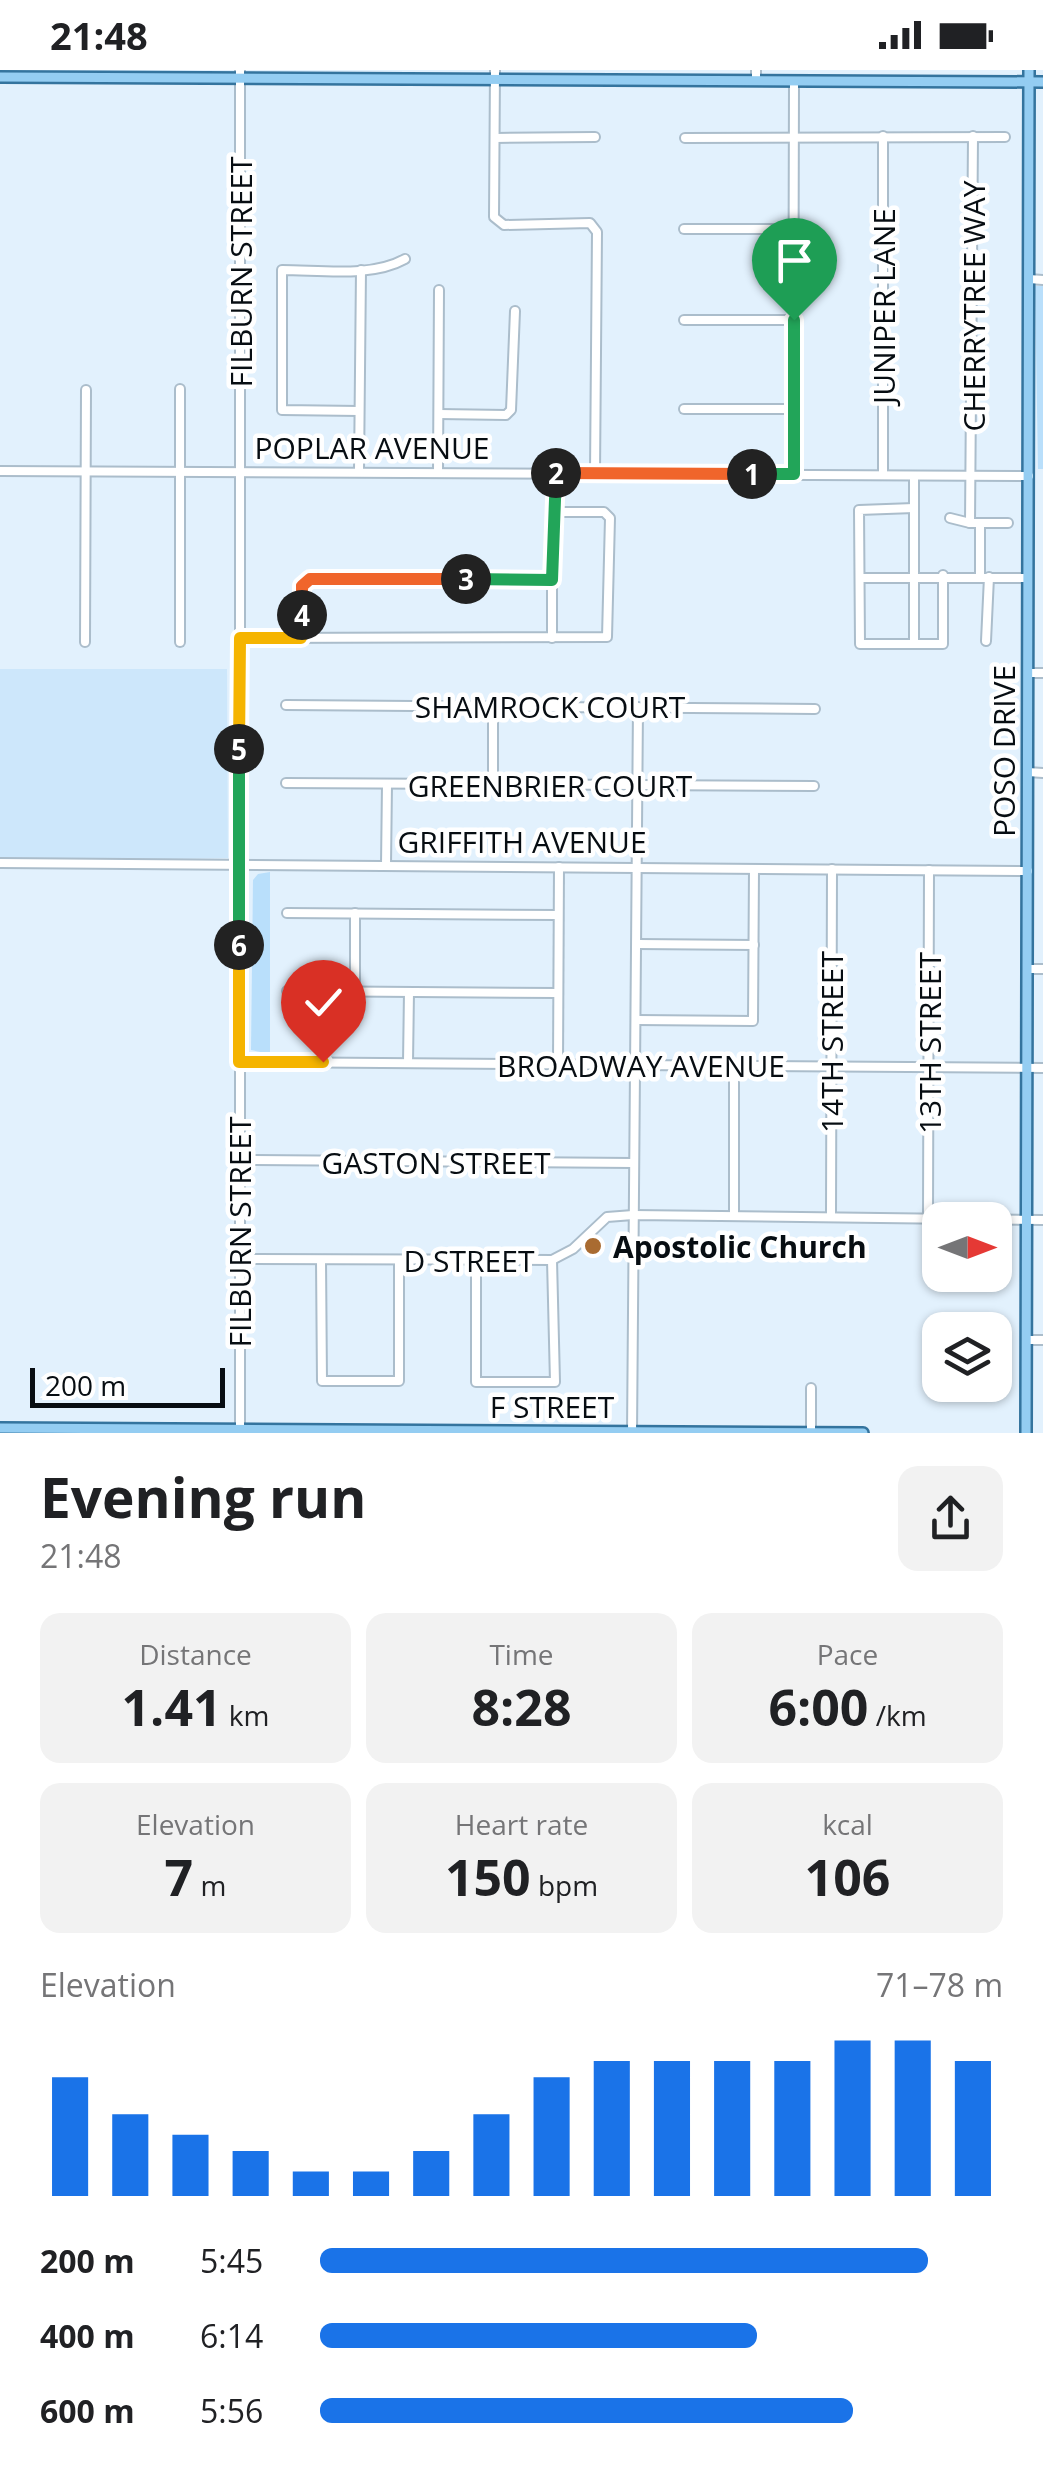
<!DOCTYPE html>
<html lang="en">
<head>
<meta charset="utf-8">
<style>
  body { margin:0; font-family:"Open Sans",sans-serif; background:#f2f2f2; color:#202124; height:100vh; display:flex; flex-direction:column; font-size:38px; white-space:nowrap }
  * { box-sizing:border-box; margin:0 }
  p { font-size:32px; color:#757577 }
  .icon { flex:none; width:55px; height:55px; fill:none; stroke:currentColor; stroke-width:2; stroke-linecap:round; stroke-linejoin:round }
  .map { position:relative; height:1363px; overflow:hidden }
  .details { display:flex; flex-direction:column; background:#fff; flex:1 }
  .details>* { flex:none }
  .needle { width:65px; rotate:90deg }
  .fabs { position:absolute; left:922px; top:1132px; display:grid; gap:20px }
  .fabs a { display:grid; place-items:center; width:90px; height:90px; border-radius:20px; background:#fff; box-shadow:0 2px 8px #0004; font-size:50px }
  .scale { position:absolute; left:30px; bottom:25px; width:195px; box-sizing:border-box; padding-left:10px; border:5px solid #070d12; border-top:0; font-size:28px; line-height:35px; white-space:nowrap; color:#070d12; -webkit-text-stroke:8px #fff; paint-order:stroke }
  .pin { position:absolute; display:grid; place-items:center; width:85px; height:85px; color:#fff; margin:-102px -42px; border-radius:50% 50% 50% 0; rotate:-45deg; box-shadow:0 0 10px #0007 }
  .pin .icon { rotate:45deg }
  .km { position:absolute; width:50px; height:50px; margin:-25px; border-radius:50%; background:#222; color:#fff; font-size:28px; line-height:50px; text-align:center }
  .round { display:grid; place-items:center; flex:none; width:105px; height:105px; border-radius:20px; background:#f2f2f2 }
  .headline { display:flex; align-items:center; justify-content:space-between; height:170px; padding:0 40px }
  h1 { font-size:55px; font-weight:700; line-height:75px }
  .stats { display:grid; grid-template-columns:repeat(3,1fr); gap:15px; height:170px; padding:10px 40px }
  .stats div { display:grid; align-content:center; border-radius:20px; background:#f2f2f2; text-align:center }
  .stats b { font-size:50px; font-weight:700 }
  .stats small { font-size:28px; font-weight:400 }
  .stats p { font-size:28px }
  .chart { height:280px; padding:20px 40px }
  .chart p { display:flex; justify-content:space-between }
  .chart svg { width:100%; height:180px; margin-top:10px; stroke:#1a73e8; stroke-width:6 }
  ul { padding:0 40px; list-style:none; font-size:32px }
  li { display:grid; grid-template-columns:160px 120px 1fr; align-items:center; height:75px }
  li i { height:25px; border-radius:12px; background:#1a73e8 }
  .status { display:flex; justify-content:space-between; align-items:center; height:70px; padding:0 50px; background:#fff; direction:ltr }
  .status svg { height:28px; fill:currentColor }
  .map>svg:first-child { display:block }
  .built { fill:#cde7fb }
  .green { fill:#b9dffb }
  .lines { fill:none; stroke-linecap:round; stroke-linejoin:round }
  .minor-casing { stroke:#abbdcb; stroke-width:12 }
  .major-casing { stroke:#34749e; stroke-width:14 }
  .minor { stroke:#fff; stroke-width:8 }
  .major { stroke:#94cdf2; stroke-width:9 }
  .split-1-casing { stroke:#fff; stroke-width:20 }
  .split-2-casing { stroke:#fff; stroke-width:20 }
  .split-3-casing { stroke:#fff; stroke-width:20 }
  .split-4-casing { stroke:#fff; stroke-width:20 }
  .split-5-casing { stroke:#fff; stroke-width:20 }
  .split-6-casing { stroke:#fff; stroke-width:20 }
  .split-7-casing { stroke:#fff; stroke-width:20 }
  .split-1 { stroke:#22a559; stroke-width:12 }
  .split-2 { stroke:#f0652b; stroke-width:12 }
  .split-3 { stroke:#22a559; stroke-width:12 }
  .split-4 { stroke:#f0652b; stroke-width:12 }
  .split-5 { stroke:#f5b400; stroke-width:12 }
  .split-6 { stroke:#22a559; stroke-width:12 }
  .split-7 { stroke:#f5b400; stroke-width:12 }
  .poi-dot { fill:#a96b31; stroke:#fff; stroke-width:4 }
  .labels { text-anchor:middle; dominant-baseline:central; stroke-width:9; stroke-linejoin:round; paint-order:stroke }
  .street-label { font-size:30px; fill:#070d12; stroke:#fff }
  .poi-label { font-size:30px; font-weight:bold; fill:#070d12; stroke:#fff; text-anchor:start }
</style>
</head>
<body>
<div class="status"><b>21:48</b><svg viewBox="0 0 49 12"><path d="M0 12V9h3v3zM5 12V6h3v6zM10 12V3h3v9zM15 12V0h3v12zM26 1h20v11H26zM47 4h2v5h-2z"/></svg></div>
<div class="map">
<svg width="1043" height="1363" viewBox="0 0 1043 1363">
  <rect width="100%" height="100%" fill="#e2f1fd"/>
  <!-- built -->
  <path class="built" d="M0,599H227L228,788L0,792Z"/>
  <!-- green -->
  <g class="green">
    <path d="M1035,216H1043V399H1038Z"/>
    <path d="M270,802V984L251,980L253,810L258,804Z"/>
  </g>
  <g class="lines">
    <defs>
      <g id="minor">
        <path d="M495,0L494,147L504,155L590,153L597,162L595,404"/>
        <path d="M756,0V10"/>
        <path d="M883,66V405"/>
        <path d="M495,68L595,67"/>
        <path d="M685,68L1005,67"/>
        <path d="M684,159H794"/>
        <path d="M1029,209L1043,210"/>
        <path d="M684,250H794"/>
        <path d="M180,319V572"/>
        <path d="M684,339H793"/>
        <path d="M359,341L282,340V200C320,200 371,208 405,189"/>
        <path d="M439,344L506,345L511,340L515,241"/>
        <path d="M0,401L1029,406"/>
        <path d="M359,401L361,200"/>
        <path d="M438,402L439,220"/>
        <path d="M793,404L794,11"/>
        <path d="M914,438L859,440L860,574H943V505"/>
        <path d="M950,448L970,453H1008"/>
        <path d="M970,453L973,66"/>
        <path d="M980,506V453"/>
        <path d="M860,508H1028"/>
        <path d="M240,568L607,567L610,448L604,442H553"/>
        <path d="M301,568L302,515L310,509L552,510"/>
        <path d="M552,568V403"/>
        <path d="M986,571L989,507"/>
        <path d="M85,572L86,320"/>
        <path d="M914,573V406"/>
        <path d="M1028,603H1043"/>
        <path d="M286,635L815,639"/>
        <path d="M1028,702L1043,703"/>
        <path d="M286,713L814,716"/>
        <path d="M493,714V635"/>
        <path d="M0,793L1028,801"/>
        <path d="M386,795L387,714"/>
        <path d="M287,843L558,845"/>
        <path d="M638,874L754,875"/>
        <path d="M1027,899H1043"/>
        <path d="M287,921L558,923"/>
        <path d="M355,921V843"/>
        <path d="M637,950L753,951L754,799"/>
        <path d="M239,992L1043,998"/>
        <path d="M408,993L409,922"/>
        <path d="M558,994L559,797"/>
        <path d="M238,1090L633,1093"/>
        <path d="M734,1144V996"/>
        <path d="M831,1145L832,799"/>
        <path d="M928,1145L929,800"/>
        <path d="M238,1189L552,1190L573,1179L607,1147L633,1145L1043,1150"/>
        <path d="M321,1190L322,1311H399V1190"/>
        <path d="M476,1191V1312H555L552,1190"/>
        <path d="M1027,1270H1043"/>
        <path d="M811,1362V1318"/>
        <path d="M240,1363V0"/>
        <path d="M632,1363L638,637"/>
      </g>
      <g id="major">
        <path d="M0,7L1043,12"/>
        <path d="M0,1358L863,1363"/>
        <path d="M1026,1363L1029,0"/>
      </g>
    </defs>
    <!-- minor casing -->
    <use href="#minor" class="minor-casing"/>
    <!-- major casing -->
    <use href="#major" class="major-casing"/>
    <!-- minor -->
    <use href="#minor" class="minor"/>
    <!-- major -->
    <use href="#major" class="major"/>
  </g>
  <g class="lines">
    <defs>
      <path id="split-1" d="M752,404H794V250"/>
      <path id="split-2" d="M556,403L752,404"/>
      <path id="split-3" d="M466,509L552,510L556,403"/>
      <path id="split-4" d="M302,545V516L310,509H466"/>
      <path id="split-5" d="M239,679L240,568H301L302,545"/>
      <path id="split-6" d="M239,875V679"/>
      <path id="split-7" d="M239,875V992H323"/>
    </defs>
    <!-- split-1 casing -->
    <use href="#split-1" class="split-1-casing"/>
    <!-- split-2 casing -->
    <use href="#split-2" class="split-2-casing"/>
    <!-- split-3 casing -->
    <use href="#split-3" class="split-3-casing"/>
    <!-- split-4 casing -->
    <use href="#split-4" class="split-4-casing"/>
    <!-- split-5 casing -->
    <use href="#split-5" class="split-5-casing"/>
    <!-- split-6 casing -->
    <use href="#split-6" class="split-6-casing"/>
    <!-- split-7 casing -->
    <use href="#split-7" class="split-7-casing"/>
    <!-- split-1 -->
    <use href="#split-1" class="split-1"/>
    <!-- split-2 -->
    <use href="#split-2" class="split-2"/>
    <!-- split-3 -->
    <use href="#split-3" class="split-3"/>
    <!-- split-4 -->
    <use href="#split-4" class="split-4"/>
    <!-- split-5 -->
    <use href="#split-5" class="split-5"/>
    <!-- split-6 -->
    <use href="#split-6" class="split-6"/>
    <!-- split-7 -->
    <use href="#split-7" class="split-7"/>
  </g>
  <!-- markers -->
  <circle class="poi-dot" cx="593" cy="1176" r="10"/>
  <g class="labels">
    <!-- street labels -->
    <g class="street-label">
      <text transform="translate(240 202) rotate(-90)">FILBURN STREET</text>
      <text transform="translate(883 236) rotate(-90)">JUNIPER LANE</text>
      <text transform="translate(973 236) rotate(-90)">CHERRYTREE WAY</text>
      <text x="372" y="377">POPLAR AVENUE</text>
      <text x="550" y="636">SHAMROCK COURT</text>
      <text transform="translate(1003 681) rotate(-90)">POSO DRIVE</text>
      <text x="550" y="715">GREENBRIER COURT</text>
      <text x="522" y="771">GRIFFITH AVENUE</text>
      <text transform="translate(831 972) rotate(-90)">14TH STREET</text>
      <text transform="translate(929 973) rotate(-90)">13TH STREET</text>
      <text x="641" y="995">BROADWAY AVENUE</text>
      <text x="436" y="1092">GASTON STREET</text>
      <text transform="translate(239 1162) rotate(-90)">FILBURN STREET</text>
      <text x="469" y="1190">D STREET</text>
      <text x="552" y="1336">F STREET</text>
    </g>
    <!-- poi labels -->
    <g class="poi-label">
      <text x="613" y="1176">Apostolic Church</text>
    </g>
  </g>
</svg>
<div class="fabs">
<a><svg class="needle" viewBox="-14 -14 28 28"><path d="M0-13l5 13h-10z" fill="#e53935"/><path d="M0 13l5-13h-10z" fill="#757577"/></svg></a>
<a><svg class="icon" aria-label="layers" viewBox="0 0 24 24"><path d="M12 4l9 5-9 5-9-5zM3 14l9 5 9-5"/></svg></a>
</div>
<div class="scale">200 m</div>
<div class="pin" style="left:794px;top:250px;background:#1e9e55"><svg class="icon" aria-label="arrive" viewBox="0 0 24 24"><path d="M6 21V4h12l-3 4 3 4H6"/></svg></div>
<div class="pin" style="left:323px;top:992px;background:#d93025"><svg class="icon" aria-label="check" viewBox="0 0 24 24"><path d="M5 12l5 5 9-10"/></svg></div>
<b class="km" style="left:752px;top:404px">1</b>
<b class="km" style="left:556px;top:403px">2</b>
<b class="km" style="left:466px;top:509px">3</b>
<b class="km" style="left:302px;top:545px">4</b>
<b class="km" style="left:239px;top:679px">5</b>
<b class="km" style="left:239px;top:875px">6</b>
</div>
<section class="details">
<div class="headline"><div><h1>Evening run</h1><p>21:48</p></div><a class="round"><svg class="icon" aria-label="share" viewBox="0 0 24 24"><path d="M12 15V3M7 8l5-5 5 5M5 13v7h14v-7"/></svg></a></div>
<div class="stats">
<div><p>Distance</p><b>1.41<small> km</small></b></div>
<div><p>Time</p><b>8:28</b></div>
<div><p>Pace</p><b>6:00<small> /km</small></b></div>
</div>
<div class="stats">
<div><p>Elevation</p><b>7<small> m</small></b></div>
<div><p>Heart rate</p><b>150<small> bpm</small></b></div>
<div><p>kcal</p><b>106</b></div>
</div>
<div class="chart"><p><span>Elevation</span>71–78 m</p>
<svg viewBox="0 0 160 44" preserveAspectRatio="none"><path d="M5 44V15M15 44V24M25 44V29M35 44V33M45 44V38M55 44V38M65 44V33M75 44V24M85 44V15M95 44V11M105 44V11M115 44V11M125 44V11M135 44V6M145 44V6M155 44V11"/></svg>
</div>
<ul>
<li><b>200 m</b>5:45<i style="width:89%"></i></li>
<li><b>400 m</b>6:14<i style="width:64%"></i></li>
<li><b>600 m</b>5:56<i style="width:78%"></i></li>
</ul>
</section>
</body>
</html>
